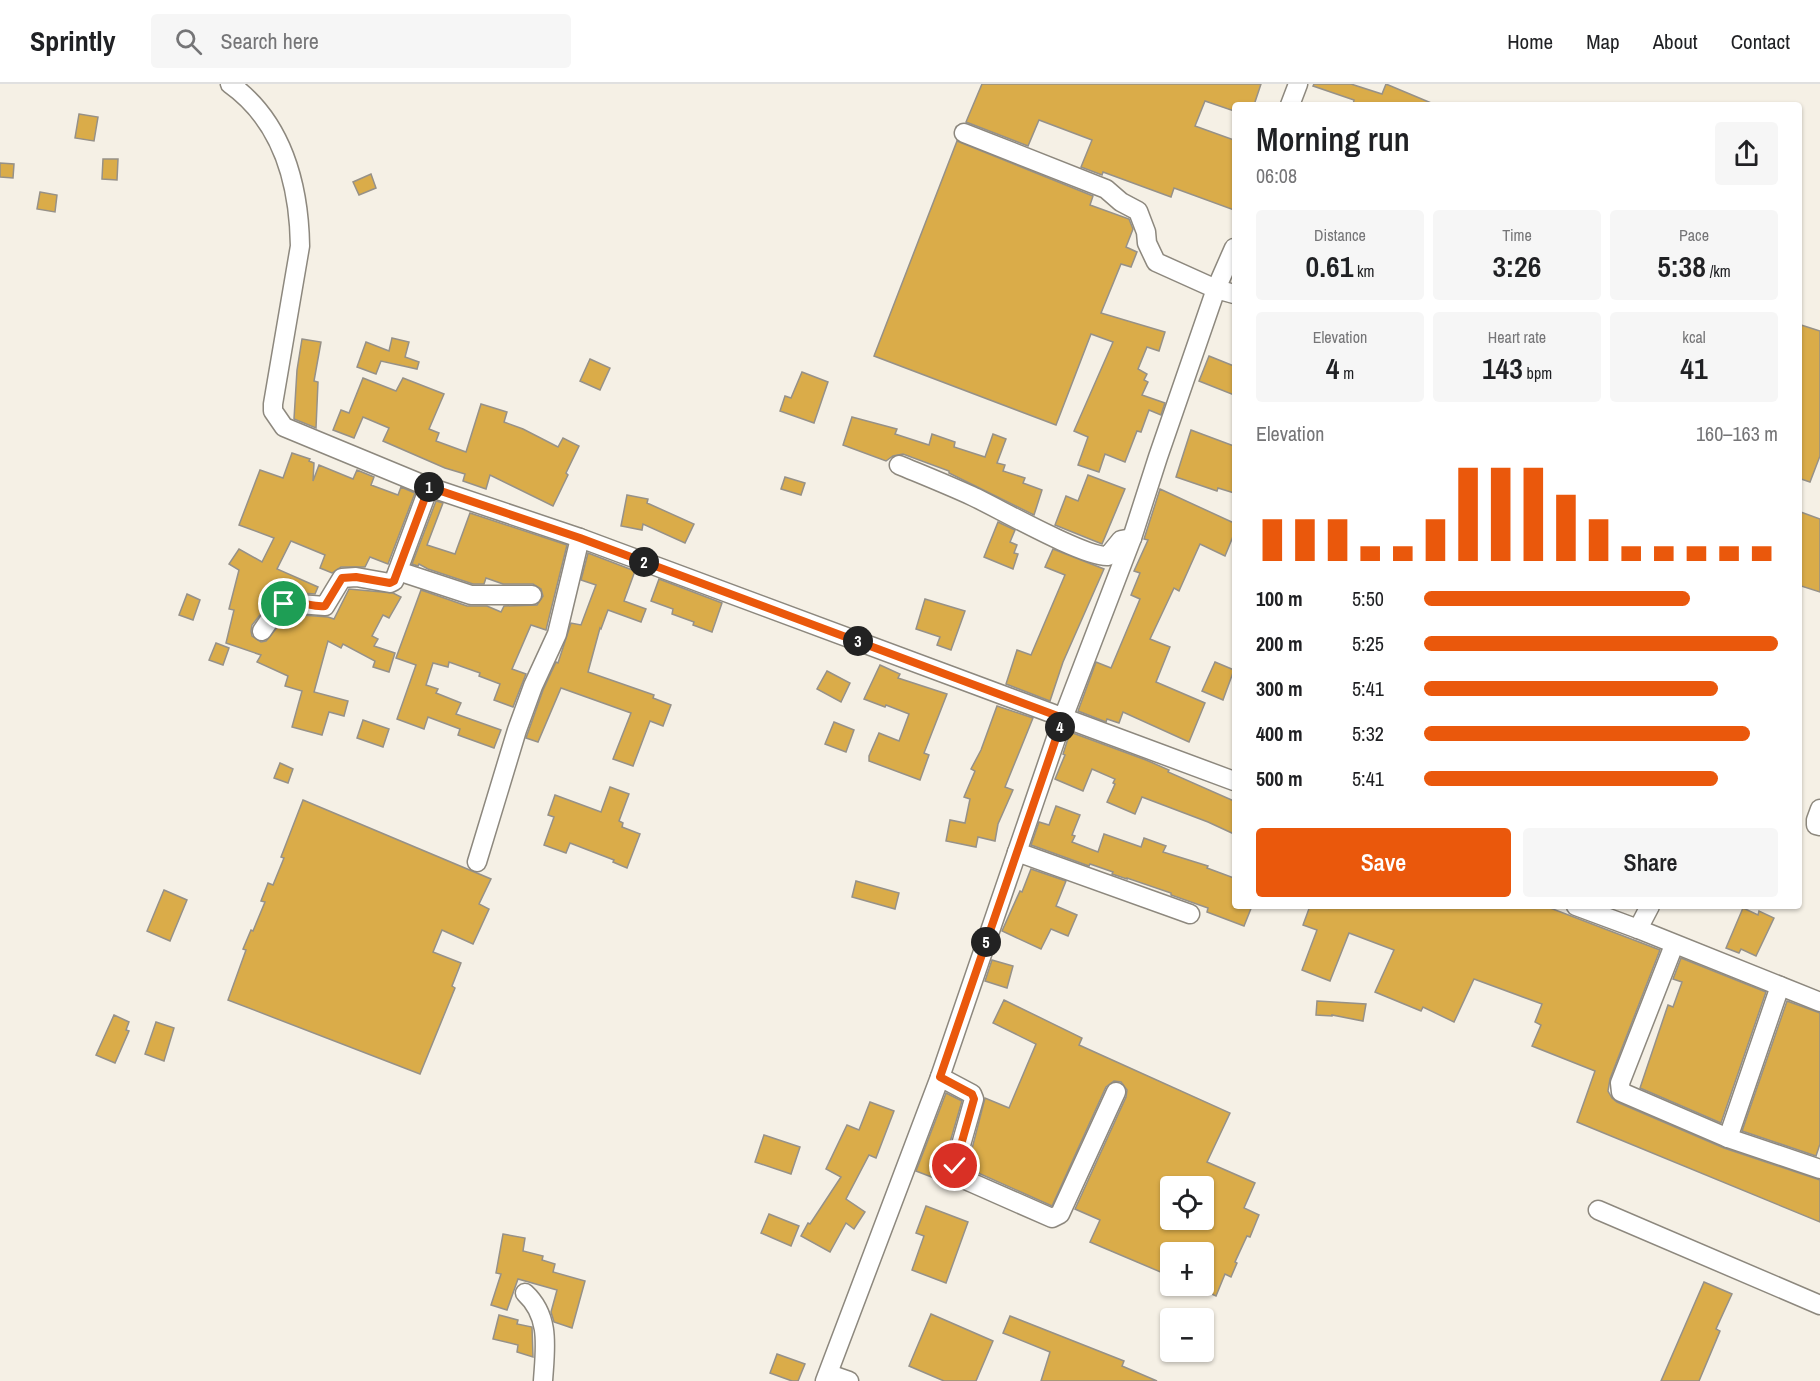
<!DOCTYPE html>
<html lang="en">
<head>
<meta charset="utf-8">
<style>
  body { margin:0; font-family:"Archivo Narrow",sans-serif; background:#f6f6f6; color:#202124; height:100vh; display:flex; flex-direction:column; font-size:22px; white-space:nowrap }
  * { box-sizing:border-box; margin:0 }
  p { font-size:20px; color:#757577 }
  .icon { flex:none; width:33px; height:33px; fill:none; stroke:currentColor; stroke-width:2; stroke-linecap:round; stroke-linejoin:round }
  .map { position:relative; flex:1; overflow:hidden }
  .side { position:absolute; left:1232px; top:18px; width:570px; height:807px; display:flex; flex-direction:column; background:#fff; border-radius:6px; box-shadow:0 2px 4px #0004 }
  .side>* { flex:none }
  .controls { position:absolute; left:1160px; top:1092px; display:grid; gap:12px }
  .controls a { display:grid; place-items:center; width:54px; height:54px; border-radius:6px; background:#fff; box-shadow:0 2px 4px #0004; font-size:30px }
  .pin { position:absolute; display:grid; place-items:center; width:51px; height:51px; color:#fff; margin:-26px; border:3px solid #fff; border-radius:50%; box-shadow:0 2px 6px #0007 }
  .km { position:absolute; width:30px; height:30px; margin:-15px; border-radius:50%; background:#222; color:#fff; font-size:16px; line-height:30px; text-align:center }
  .round { display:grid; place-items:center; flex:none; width:63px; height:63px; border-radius:6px; background:#f6f6f6 }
  .head { display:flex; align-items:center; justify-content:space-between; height:102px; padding:0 24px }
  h1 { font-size:33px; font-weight:600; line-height:45px }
  .stats { display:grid; grid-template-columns:repeat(3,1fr); gap:9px; height:102px; padding:6px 24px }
  .stats div { display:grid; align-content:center; border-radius:6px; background:#f6f6f6; text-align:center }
  .stats b { font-size:30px; font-weight:600 }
  .stats small { font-size:16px; font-weight:400 }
  .stats p { font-size:16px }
  .chart { height:168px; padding:12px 24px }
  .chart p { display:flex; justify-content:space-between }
  .chart svg { width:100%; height:108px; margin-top:6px; stroke:#ea580c; stroke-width:6 }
  .action { display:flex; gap:12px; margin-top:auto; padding:12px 24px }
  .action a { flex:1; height:69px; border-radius:6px; background:#ea580c; color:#fff; font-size:24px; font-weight:600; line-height:69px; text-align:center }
  .action a+a { background:#f6f6f6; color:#202124 }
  ul { padding:0 24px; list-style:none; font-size:20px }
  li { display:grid; grid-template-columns:96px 72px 1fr; align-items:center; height:45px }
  li i { height:15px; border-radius:8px; background:#ea580c }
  header { display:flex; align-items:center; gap:36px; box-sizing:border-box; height:84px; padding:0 30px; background:#fff; border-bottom:2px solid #e0e0e0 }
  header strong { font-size:28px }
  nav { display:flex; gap:33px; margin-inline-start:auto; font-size:21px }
  .search { width:420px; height:54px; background:#f6f6f6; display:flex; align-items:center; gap:15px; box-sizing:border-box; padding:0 21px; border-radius:6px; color:#757577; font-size:22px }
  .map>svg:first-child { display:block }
  .building { fill:#daac49; stroke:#969188; stroke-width:1.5; fill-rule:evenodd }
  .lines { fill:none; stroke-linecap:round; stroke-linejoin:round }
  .minor-casing { stroke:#8d887e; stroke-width:21 }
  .minor { stroke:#fff; stroke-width:18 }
  .route-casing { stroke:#fff; stroke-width:12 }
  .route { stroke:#ea580c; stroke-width:8 }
</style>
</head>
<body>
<header>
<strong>Sprintly</strong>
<div class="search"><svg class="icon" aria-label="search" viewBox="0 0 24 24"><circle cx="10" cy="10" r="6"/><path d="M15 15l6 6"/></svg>Search here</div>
<nav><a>Home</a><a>Map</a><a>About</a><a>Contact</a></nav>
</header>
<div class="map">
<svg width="1820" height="1297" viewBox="0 0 1820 1297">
  <rect width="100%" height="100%" fill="#f5f0e5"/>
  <!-- building -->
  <g class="building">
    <path d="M982,0H1261L1254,21H1234V27L1205,17L1195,42L1234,56V126L1174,104L1171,113L1103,88L1102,91L1081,83L1092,56L1039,36L1028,62L966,38Z"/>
    <path d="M1314,0H1351L1382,10L1386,0L1436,21H1353L1354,16L1313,2Z"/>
    <path d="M79,30L98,33L94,57L75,54Z"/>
    <path d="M957,57L1093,112L1090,121L1129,135L1133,145L1126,163L1137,168L1131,183L1121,180L1101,229L1165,248L1159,267L1147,263L1138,285L1147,290L1144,296L1148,298L1142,311L1165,319L1161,331L1149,326L1141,348L1137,347L1125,378L1105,370L1099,388L1078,381L1088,353L1074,347L1113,258L1091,250L1056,341L874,272Z"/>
    <path d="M103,75H118L117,96L102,95Z"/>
    <path d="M0,79L14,80L13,94L0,93Z"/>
    <path d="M371,90L376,104L359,111L353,98Z"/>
    <path d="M40,108L57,111L55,128L37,125Z"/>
    <path d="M1798,240L1820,247V372L1810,398L1798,394Z"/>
    <path d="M392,254L409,258L405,273L419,278L417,285L381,277L376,290L357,283L366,258L389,267Z"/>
    <path d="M302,255L321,258L314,297L318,298L316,344L294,335L297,286Z"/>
    <path d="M1209,272L1234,282V311L1199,297Z"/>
    <path d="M590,275L610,284L600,306L580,297Z"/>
    <path d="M802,288L828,298L814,339L780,327L785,312L791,314Z"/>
    <path d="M363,294L396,307L403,294L444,310L429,345L439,349L436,357L466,368L481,320L507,328L504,338L523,345L558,363L563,354L579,362L566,389L568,391L553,422L490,391L486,405L463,397L465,390L445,384L383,357L389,344L363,333L354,354L333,346L341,326L349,329Z"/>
    <path d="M852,333L897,345L895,350L929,361L932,350L955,358L954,363L985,373L993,350L1006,355L997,379L1005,381L1003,387L1025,394L1023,399L1042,406L1034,431L949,389V387L903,370L893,372L886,377L843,361Z"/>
    <path d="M1191,346L1234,362V409L1218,404L1217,407L1176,393Z"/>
    <path d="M292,369L310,375L309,377L314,379L313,397L319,381L353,395L357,386L374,393L371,401L398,411L401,403L415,409L388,480L370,473L365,483H341L332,489L320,484L325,471L291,457L277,485L318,503L315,510L287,508L275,512L252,541L251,547L252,552L261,558L266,557L288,530L328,533L334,535L349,505L393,509L401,513L389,534L383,531L372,552L378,555L374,562L395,569L389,588L373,583L375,577L343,560L341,564L328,557L314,608L348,617L344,632L329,628L322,651L292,643L302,607L285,602L288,592L257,578L261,571L226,559L234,526L229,525L239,486L229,480L239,465L262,478L274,454L239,441L260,386L283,394Z"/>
    <path d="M1088,391L1125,405L1102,460L1055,441L1066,412L1078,417Z"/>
    <path d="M785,393L805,399L801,411L781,405Z"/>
    <path d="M1160,405L1234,439V450L1225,472L1200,460L1179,507L1174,504L1150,555L1170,563L1156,598L1205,619L1189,658L1123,628L1119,639L1107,635L1106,638L1078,627L1096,578L1111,584L1140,515L1131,511L1140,489L1134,487L1148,456L1144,455Z"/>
    <path d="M627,411L648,415L647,419L694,440L685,459L643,440L642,446L621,442Z"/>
    <path d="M436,417L443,419L427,461L455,470L470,429L567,461L546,546L531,541L512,585L526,590L513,623L494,616L500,600L479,592L480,589L449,578L448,583L433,579L426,601L438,605L436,609L461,619L456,630L501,646L494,664L458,651L460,645L428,633L424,645L397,635L416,581L396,574L421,506L467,522H487L501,528L504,522L537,521L543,512L541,505L533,500H503L486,494L484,500H473L428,485L419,480L418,482L412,480Z"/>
    <path d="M1798,427L1820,435V508L1798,501Z"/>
    <path d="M998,438L1015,446L1010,458L1017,461L1014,469L1018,470L1013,485L984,473Z"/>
    <path d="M1053,465L1104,485L1063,578L1050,617L1006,600L1017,566L1031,571L1065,491L1045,483Z"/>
    <path d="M588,469L635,487L624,517L646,525L641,538L608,526L601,545L600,544L588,588L654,611L653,614L671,621L663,642L650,637L633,682L613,675L631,629L561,604L538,658L526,654L543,606L556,578L558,579L571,539L581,541L596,501L581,496Z"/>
    <path d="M659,495L722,519L712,548L693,541L694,538L672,530L673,525L651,517Z"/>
    <path d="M187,510L200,516L193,536L179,531Z"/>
    <path d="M925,515L965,527L951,566L937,561L940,553L916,545Z"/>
    <path d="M216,559L229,564L223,581L209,576Z"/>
    <path d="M1215,578L1234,586L1223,616L1202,607Z"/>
    <path d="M880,581L900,590L898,594L947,610L924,669L929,671L920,696L869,677V672L879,649L899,657L909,630L886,621L885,623L864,615Z"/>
    <path d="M827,587L850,599L841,618L817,605Z"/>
    <path d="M997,622L1033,634L1005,703L1013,706L998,740L995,757L978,753L976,763L946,757L950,736L965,739L970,715L964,713L975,687L971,685L981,666Z"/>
    <path d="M363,636L389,645L383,663L357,654Z"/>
    <path d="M834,638L854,646L846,668L825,660Z"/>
    <path d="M1070,648L1146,676L1169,686L1168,688L1234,717V750L1208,738L1142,713L1135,730L1107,718L1115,700L1113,699L1115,695L1092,685L1083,707L1055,695L1065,671L1063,670Z"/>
    <path d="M280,679L293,685L288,699L274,694Z"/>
    <path d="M610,703L629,710L619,737L623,739L622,743L640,750L627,784L613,778L614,776L570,759L566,769L544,761L554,733L548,731L555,711L601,728Z"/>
    <path d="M303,716L491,795L479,820L489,825L473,860L442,846L433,868L461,879L452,902L455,904L420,990L228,916L246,866L243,865L251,846L253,847L265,818L261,817L268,799L273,801L284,774L281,773Z"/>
    <path d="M1056,722L1080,731L1072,751L1075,752L1072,758L1098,768L1104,750L1141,763L1144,754L1166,762L1163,768L1208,782L1207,784L1234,794V822H1252L1244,842L1207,828L1208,824L1171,811V809L1127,794V795L1112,790L1113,788L1090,780L1089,782L1031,761L1039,738L1049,741Z"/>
    <path d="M1031,785L1066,797L1056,822L1077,831L1068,852L1051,845L1041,865L1002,847L1020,807L1022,808Z"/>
    <path d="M856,797L899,809L895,825L852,813Z"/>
    <path d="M164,806L187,816L170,857L147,847Z"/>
    <path d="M1310,822H1545L1660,866L1610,995L1608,1007L1612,1014L1617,1018L1724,1064L1820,1096V1138L1577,1038L1595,987L1532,962L1541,941L1535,938L1542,920L1474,895L1454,938L1423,923L1421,927L1375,908L1394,866L1349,849L1330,897L1302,886L1317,846L1303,841Z"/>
    <path d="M1743,824L1758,831L1759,827L1774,834L1756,872L1741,865L1739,869L1726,864Z"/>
    <path d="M1681,874L1766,908L1721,1039L1640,1004L1668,921L1673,923L1682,898L1673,895Z"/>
    <path d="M992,876L1013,882L1007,904L985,897Z"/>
    <path d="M1004,916L1082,954L1079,961L1230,1029L1207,1078L1255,1099L1244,1124L1259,1131L1250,1153L1247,1152L1235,1178L1237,1179L1231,1193L1225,1190L1216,1212L1203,1206V1168H1170V1192L1090,1158L1100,1136L1075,1125L1126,1013L1127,1006L1121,998L1114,997L1106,1003L1052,1122L967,1084L985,1014L1009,1024L1036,960L993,939ZM1170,1102H1203V1136H1170Z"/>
    <path d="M1317,917L1366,920L1363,937L1332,931V932L1316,931Z"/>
    <path d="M1787,917L1820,929V1060L1816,1072L1742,1047Z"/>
    <path d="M114,931L129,938L126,946L129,947L115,979L96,971Z"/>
    <path d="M156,938L174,944L164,977L145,970Z"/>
    <path d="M946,1009L962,1017L944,1079L945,1090L942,1097L916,1087Z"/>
    <path d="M870,1018L894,1027L876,1074L869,1071L846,1115L865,1128L854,1145L846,1139L830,1168L801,1152L808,1139L810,1140L841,1093L826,1085L847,1041L859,1046Z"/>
    <path d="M764,1051L800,1063L791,1090L755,1078Z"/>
    <path d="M926,1122L968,1138L946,1199L912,1186L924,1152L916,1149Z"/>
    <path d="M769,1130L799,1142L791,1162L761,1149Z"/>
    <path d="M503,1150L525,1154L523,1167L543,1172L542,1176L555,1180L553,1188L585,1197L572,1244L554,1238L551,1228L557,1206L518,1195L507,1226L491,1221L501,1190L496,1189Z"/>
    <path d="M1704,1198L1732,1210L1716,1245L1720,1247L1699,1297H1661Z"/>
    <path d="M931,1230L993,1257L976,1297H944L909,1282Z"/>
    <path d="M499,1231L518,1236L517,1240L532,1243L533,1273L517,1268L518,1261L493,1255Z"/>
    <path d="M1010,1232L1124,1277L1122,1282L1157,1297H1041L1050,1268L1003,1249Z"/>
    <path d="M777,1270L805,1280L798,1297H792L770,1289Z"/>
  </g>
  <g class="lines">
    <defs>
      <g id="minor">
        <path d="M230,0C282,37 299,100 300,162L273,320V327L284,343L429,403L580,454L1234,697"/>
        <path d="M1290,21L1298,0"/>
        <path d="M964,49L1106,105L1121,118L1138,127L1146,148L1147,159L1156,178L1216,205L1234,210"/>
        <path d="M899,381C923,391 948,401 972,412C998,424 1085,474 1108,472L1121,456L1132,454"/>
        <path d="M398,487L471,511H532"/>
        <path d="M262,547L279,522L286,519L325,522L342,494L356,493L390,499L394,497L429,403"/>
        <path d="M1820,725L1816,736V741L1820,742"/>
        <path d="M1017,768L1190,830"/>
        <path d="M477,778L517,646L533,602L557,550L580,454"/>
        <path d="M1576,822L1638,845L1820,918"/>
        <path d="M1638,845L1650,822"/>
        <path d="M1674,861L1620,999L1621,1008L1728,1054L1820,1085"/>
        <path d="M940,993L972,1010L974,1015L955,1082L956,1090L961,1094L1052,1134L1060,1130L1116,1008"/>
        <path d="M1728,1054L1780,902"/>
        <path d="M1598,1126L1820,1221"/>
        <path d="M525,1209C551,1233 545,1265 543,1297"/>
        <path d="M829,1290L849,1297"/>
        <path d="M825,1297L940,993L1063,634L1132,454L1158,373L1216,205L1234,164"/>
      </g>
    </defs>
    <!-- minor casing -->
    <use href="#minor" class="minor-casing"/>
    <!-- minor -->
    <use href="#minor" class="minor"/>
  </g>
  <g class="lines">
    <defs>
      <path id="route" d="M284,520C298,515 312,524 325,522L342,494L356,493L390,499L394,497L429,403L580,454L1063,634L940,993L972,1010L974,1015L955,1082"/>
    </defs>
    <!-- route casing -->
    <use href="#route" class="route-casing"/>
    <!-- route -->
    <use href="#route" class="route"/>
  </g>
</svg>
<div class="controls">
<a><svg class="icon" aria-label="locate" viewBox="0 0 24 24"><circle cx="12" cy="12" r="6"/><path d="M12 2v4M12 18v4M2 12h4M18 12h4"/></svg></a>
<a>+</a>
<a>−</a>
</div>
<div class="pin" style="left:284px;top:520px;background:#1e9e55"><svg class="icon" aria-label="arrive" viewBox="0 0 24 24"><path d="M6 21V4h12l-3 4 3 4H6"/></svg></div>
<div class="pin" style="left:955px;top:1082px;background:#d93025"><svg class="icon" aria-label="check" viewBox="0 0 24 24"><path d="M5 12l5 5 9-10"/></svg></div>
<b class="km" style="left:429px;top:403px">1</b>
<b class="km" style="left:644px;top:478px">2</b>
<b class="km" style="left:858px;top:557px">3</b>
<b class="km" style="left:1060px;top:643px">4</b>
<b class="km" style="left:986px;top:858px">5</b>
<section class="side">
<div class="head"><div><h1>Morning run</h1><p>06:08</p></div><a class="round"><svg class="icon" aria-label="share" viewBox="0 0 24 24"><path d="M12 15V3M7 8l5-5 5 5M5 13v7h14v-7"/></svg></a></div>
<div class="stats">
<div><p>Distance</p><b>0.61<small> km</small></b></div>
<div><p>Time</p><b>3:26</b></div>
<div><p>Pace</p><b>5:38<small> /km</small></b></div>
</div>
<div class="stats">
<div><p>Elevation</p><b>4<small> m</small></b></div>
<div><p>Heart rate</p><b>143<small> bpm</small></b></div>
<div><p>kcal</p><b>41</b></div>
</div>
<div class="chart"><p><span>Elevation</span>160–163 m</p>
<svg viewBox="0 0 160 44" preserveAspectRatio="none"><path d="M5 44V27M15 44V27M25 44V27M35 44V38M45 44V38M55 44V27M65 44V6M75 44V6M85 44V6M95 44V17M105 44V27M115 44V38M125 44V38M135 44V38M145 44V38M155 44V38"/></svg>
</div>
<ul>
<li><b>100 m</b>5:50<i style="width:75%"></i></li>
<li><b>200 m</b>5:25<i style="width:100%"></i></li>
<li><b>300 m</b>5:41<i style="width:83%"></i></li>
<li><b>400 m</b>5:32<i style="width:92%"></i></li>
<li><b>500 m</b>5:41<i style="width:83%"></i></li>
</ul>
<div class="action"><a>Save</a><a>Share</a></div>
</section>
</div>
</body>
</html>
